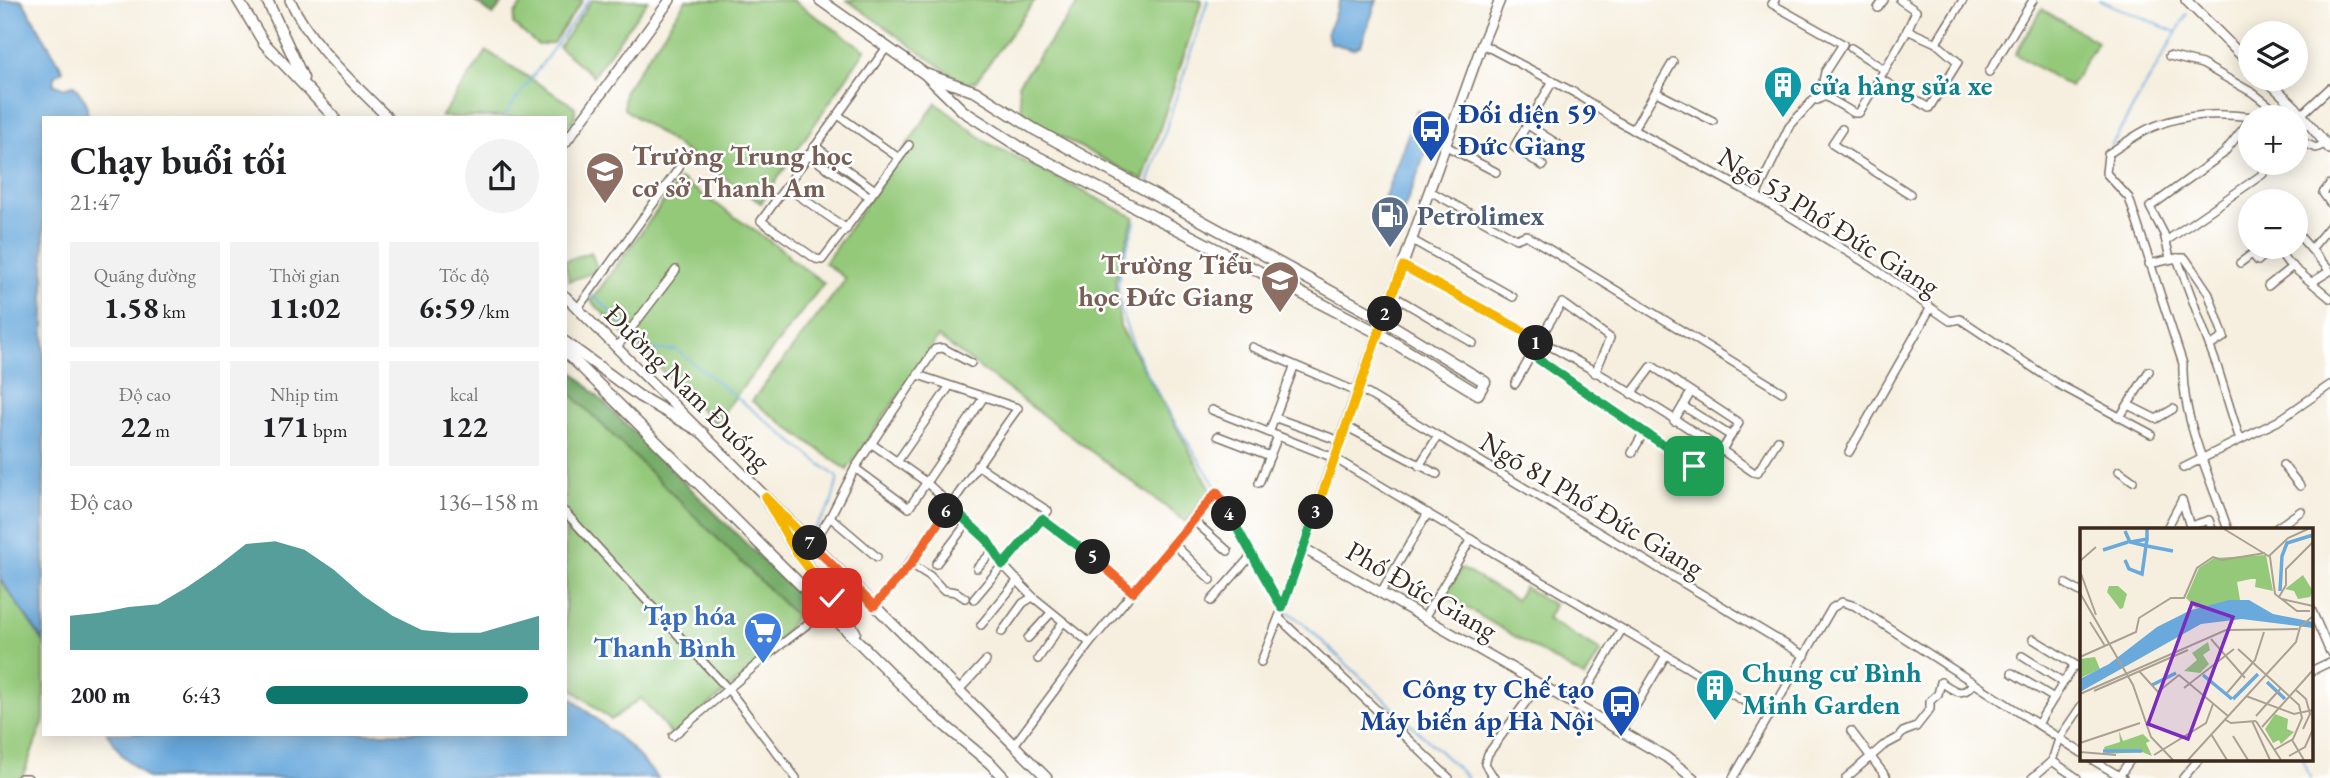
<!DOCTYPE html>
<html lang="vi">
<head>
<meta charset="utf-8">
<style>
  body { margin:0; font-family:"EB Garamond",serif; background:#f2f2f2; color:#202124; height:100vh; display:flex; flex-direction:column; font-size:26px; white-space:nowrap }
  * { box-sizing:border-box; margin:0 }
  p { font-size:23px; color:#757577 }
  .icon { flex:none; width:38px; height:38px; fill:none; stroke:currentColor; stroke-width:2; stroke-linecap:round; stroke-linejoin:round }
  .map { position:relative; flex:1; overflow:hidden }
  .side { position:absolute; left:42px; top:116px; width:525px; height:620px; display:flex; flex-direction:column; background:#fff; border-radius:0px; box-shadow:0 4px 18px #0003 }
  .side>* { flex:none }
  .buttons { position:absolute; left:2238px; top:21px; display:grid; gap:14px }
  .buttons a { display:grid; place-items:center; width:70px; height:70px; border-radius:50%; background:#fff; box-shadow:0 4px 18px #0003; font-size:35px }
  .pin { position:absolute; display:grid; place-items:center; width:60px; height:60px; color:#fff; margin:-30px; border-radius:14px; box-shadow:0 4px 10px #0006 }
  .km { position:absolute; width:35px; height:35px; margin:-18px; border-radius:50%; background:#222; color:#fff; font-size:19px; line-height:35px; text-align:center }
  .round { display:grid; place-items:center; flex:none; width:74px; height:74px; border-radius:37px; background:#f2f2f2 }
  .overview { display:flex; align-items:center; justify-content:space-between; height:119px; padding:0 28px }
  h1 { font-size:38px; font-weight:700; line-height:52px }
  .stats { display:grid; grid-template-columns:repeat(3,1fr); gap:10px; height:119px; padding:7px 28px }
  .stats div { display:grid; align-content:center; border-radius:0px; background:#f2f2f2; text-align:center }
  .stats b { font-size:30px; font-weight:700 }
  .stats small { font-size:19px; font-weight:400 }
  .stats p { font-size:19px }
  .chart { height:196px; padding:14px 28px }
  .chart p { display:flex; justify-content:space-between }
  .chart svg { width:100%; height:126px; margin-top:7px; fill:#0f766e; opacity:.7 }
  ul { padding:0 28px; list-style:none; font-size:23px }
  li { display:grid; grid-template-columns:112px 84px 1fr; align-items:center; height:52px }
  li i { height:18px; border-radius:9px; background:#0f766e }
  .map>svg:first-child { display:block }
  .green { fill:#94c97a; stroke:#687a4c; stroke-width:2 }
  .forest { fill:#77ad6a; stroke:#596c44; stroke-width:2 }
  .water { fill:#69a9dc; stroke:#526a7d; stroke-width:2 }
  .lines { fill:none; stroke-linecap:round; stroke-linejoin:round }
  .stream { stroke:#69a9dc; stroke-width:2 }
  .minor-casing { stroke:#7c6f62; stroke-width:10 }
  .tertiary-casing { stroke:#7c6f62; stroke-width:12 }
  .secondary-casing { stroke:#7c6f62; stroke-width:13 }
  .minor { stroke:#fff; stroke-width:7 }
  .tertiary { stroke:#fff; stroke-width:9 }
  .secondary { stroke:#fff; stroke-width:10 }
  .split-1-casing { stroke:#fff; stroke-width:14 }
  .split-2-casing { stroke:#fff; stroke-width:14 }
  .split-3-casing { stroke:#fff; stroke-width:14 }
  .split-4-casing { stroke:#fff; stroke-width:14 }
  .split-5-casing { stroke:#fff; stroke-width:14 }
  .split-6-casing { stroke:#fff; stroke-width:14 }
  .split-7-casing { stroke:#fff; stroke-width:14 }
  .split-8-casing { stroke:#fff; stroke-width:14 }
  .split-1 { stroke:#22a559; stroke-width:9 }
  .split-2 { stroke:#f5b400; stroke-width:9 }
  .split-3 { stroke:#f5b400; stroke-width:9 }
  .split-4 { stroke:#22a559; stroke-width:9 }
  .split-5 { stroke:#f0652b; stroke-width:9 }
  .split-6 { stroke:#22a559; stroke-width:9 }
  .split-7 { stroke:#f0652b; stroke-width:9 }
  .split-8 { stroke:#f5b400; stroke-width:9 }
  .labels { text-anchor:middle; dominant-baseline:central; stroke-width:5; stroke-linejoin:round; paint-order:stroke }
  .culture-label { font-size:28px; font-weight:bold; fill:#0d838f; stroke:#fff; text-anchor:start }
  .transit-label { font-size:28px; font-weight:bold; fill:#164399; stroke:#fff; text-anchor:start }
  .education-label { font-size:28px; font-weight:bold; fill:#785e54; stroke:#fff; text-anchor:start }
  .service-label { font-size:28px; font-weight:bold; fill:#4e5e75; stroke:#fff; text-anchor:start }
  .street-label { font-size:28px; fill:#3b2a1e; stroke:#fff }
  .shop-label { font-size:28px; font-weight:bold; fill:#366cbe; stroke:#fff; text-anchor:end }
  .inset-river { fill:none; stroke:#69a9dc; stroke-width:3.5 }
  .inset-road { fill:none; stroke:#aba092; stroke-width:2 }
  .view { fill:#7b2cbf; fill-opacity:0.15; stroke:#7b2cbf; stroke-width:3.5 }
  .inset-edge { fill:none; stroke:#3b2a1e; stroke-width:3.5 }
</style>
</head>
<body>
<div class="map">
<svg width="2330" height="778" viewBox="0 0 2330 778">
  <rect width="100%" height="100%" fill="#fff"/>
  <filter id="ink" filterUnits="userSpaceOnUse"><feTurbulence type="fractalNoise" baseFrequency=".0143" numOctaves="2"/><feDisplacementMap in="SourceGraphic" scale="14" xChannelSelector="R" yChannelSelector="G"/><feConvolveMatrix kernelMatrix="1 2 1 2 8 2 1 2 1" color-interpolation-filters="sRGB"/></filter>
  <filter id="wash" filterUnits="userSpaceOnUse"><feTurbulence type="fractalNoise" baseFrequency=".00686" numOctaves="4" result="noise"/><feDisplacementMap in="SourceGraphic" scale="28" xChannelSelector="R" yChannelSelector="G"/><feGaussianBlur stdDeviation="1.57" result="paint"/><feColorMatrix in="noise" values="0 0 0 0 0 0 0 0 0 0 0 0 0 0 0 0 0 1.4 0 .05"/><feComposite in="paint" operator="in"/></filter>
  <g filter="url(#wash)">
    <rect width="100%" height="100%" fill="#f6efdf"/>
    <!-- green -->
    <g class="green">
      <path d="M525,0H583L553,43L538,45L513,24L515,14Z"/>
      <path d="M592,0H648L593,76L559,47Z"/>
      <path d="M686,0H792L865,50L761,203L624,109V92Z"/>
      <path d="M847,0H1035L976,81L965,84Z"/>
      <path d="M1081,0H1202L1143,180L1023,117L1018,84Z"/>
      <path d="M2042,9L2097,42L2070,87L2015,54Z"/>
      <path d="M487,51L575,107V117L565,131V117H441Z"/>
      <path d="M936,103L988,143L1134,217L1115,281L1120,326L1212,491L1186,522L938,337L847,470L752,401L846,279L825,263Z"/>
      <path d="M680,179L788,254L787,256L824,283L715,423L591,301Z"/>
      <path d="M591,252L598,271L569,281L565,261Z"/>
      <path d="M565,388L796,616L769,654L673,736L641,698L611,720L565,683Z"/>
      <path d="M1461,568L1516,600L1524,587L1554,605L1547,619L1601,651L1585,678L1445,595Z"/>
      <path d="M0,579L44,642V720L22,778H0Z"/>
    </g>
    <!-- forest -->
    <g class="forest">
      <path d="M473,0H505L493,15Z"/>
      <path d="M565,364L806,603L796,616L565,388Z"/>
    </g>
    <!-- water -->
    <g class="water">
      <path d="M0,0H22L63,70L56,75L53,84L63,88L74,85L86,102L88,117H44V642L0,579Z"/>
      <path d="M1340,0H1377L1361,45L1353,49L1330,43L1327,34Z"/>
      <path d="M1417,110L1438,120L1399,223L1378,215Z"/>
      <path d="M565,693L630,747L658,778H147L122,755L107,733H565Z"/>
    </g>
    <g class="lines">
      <!-- stream -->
      <g class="stream">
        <path d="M2099,0L2176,32"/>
        <path d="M503,117L589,0"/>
        <path d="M2111,146L2187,14"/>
        <path d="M1149,181L1208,0"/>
        <path d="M1135,222C1131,238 1118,270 1118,285C1118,344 1185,435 1216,487"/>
        <path d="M590,296L596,298L628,328"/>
        <path d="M632,333L654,350H677L838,478L831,505L814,529"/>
        <path d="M1286,610L1304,624L1468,778"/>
        <path d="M2303,759L2310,778"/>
      </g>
    </g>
  </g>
  <g filter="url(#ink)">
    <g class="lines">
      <defs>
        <g id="minor">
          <path d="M1878,8L1884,0"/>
          <path d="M1907,30L1936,43L1963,0"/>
          <path d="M1482,44L1575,93L1617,121L1756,196L1869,265L1950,321L1960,319L2056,383L2151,434"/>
          <path d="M887,47L761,221L816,259L822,260L909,145"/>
          <path d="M1851,48L1885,70"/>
          <path d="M2169,56L2202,64L2253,93L2284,117"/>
          <path d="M1989,72L2033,0"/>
          <path d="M1879,78L1929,108L1958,62L1936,43"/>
          <path d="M1656,92L1713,121"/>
          <path d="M1817,100L1825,96L1854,113H1859L1905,35L1916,11L1900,0"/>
          <path d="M838,115L899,158"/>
          <path d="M2301,115L2330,88"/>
          <path d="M1531,127L1573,154"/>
          <path d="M2296,127L2299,129L2301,142"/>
          <path d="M1842,129L1832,144L1910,194"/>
          <path d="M1633,130L1673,62"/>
          <path d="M2296,139L2316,148L2325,144"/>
          <path d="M815,146L875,190"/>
          <path d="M1446,146L1496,172"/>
          <path d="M808,155L870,197"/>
          <path d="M1543,166L1514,147L1553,81"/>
          <path d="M2330,184L2323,193L2330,203"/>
          <path d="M786,187L847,229"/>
          <path d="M1430,191L1516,239L1526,235L1782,392"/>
          <path d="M1756,196L1789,127L1821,91L1825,72L1843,44L1772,4L1775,0"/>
          <path d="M2296,232L2330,271L2312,282"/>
          <path d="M1412,240L1513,297"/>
          <path d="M2166,241L2263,174L2262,163"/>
          <path d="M2276,247L2288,263L2330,298"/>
          <path d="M2311,249L2330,226"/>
          <path d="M2170,258L2164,234L2150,207L2223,154L2250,120"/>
          <path d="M2177,258H2185L2208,292L2224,337L2210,346"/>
          <path d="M2240,263L2252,254L2258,261L2272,247"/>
          <path d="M2149,264L2177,258L2217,366L2240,440"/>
          <path d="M1403,266C1521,330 1643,393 1753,472L1757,473L1778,440"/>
          <path d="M2268,286L2293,266"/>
          <path d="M1392,295L1473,343"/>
          <path d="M578,308L679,168"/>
          <path d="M617,347L676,270"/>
          <path d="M1252,347L1357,392"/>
          <path d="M1532,355L1694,466L1684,484"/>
          <path d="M1515,384C1531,357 1544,329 1562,303L1610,338L1595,373"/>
          <path d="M1358,388L1805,656"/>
          <path d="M1631,394L1652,366L1739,423L1722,450"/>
          <path d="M2128,405L2156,419L2173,409"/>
          <path d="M1683,406L1731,436"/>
          <path d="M1212,410L1334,458L1769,716"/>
          <path d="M2120,417L2149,371"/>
          <path d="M1276,418L1340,441"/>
          <path d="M1674,421L1691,392"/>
          <path d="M1345,426L1437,474"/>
          <path d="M1269,433L1294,367"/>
          <path d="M1218,436L1270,456L1278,436"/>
          <path d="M872,444L926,482L987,540L1003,565L1033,597L1090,643"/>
          <path d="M1849,452L1930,309"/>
          <path d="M1632,453L1644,432"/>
          <path d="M897,462L949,387"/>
          <path d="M2283,465L2300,486"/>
          <path d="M1419,466L1438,436"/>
          <path d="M855,468L909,508L984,397"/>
          <path d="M2183,468L2278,421L2330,385"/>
          <path d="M2119,471L2133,481"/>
          <path d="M1259,483L1270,456"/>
          <path d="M2182,500L2191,530"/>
          <path d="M565,512L728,689L796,778"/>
          <path d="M830,517L877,557"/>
          <path d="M1042,519L1100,562L1133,592"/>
          <path d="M1193,520L1228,551"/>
          <path d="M2190,526L2209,520L2212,530"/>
          <path d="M2275,529L2301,511"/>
          <path d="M2166,530L2182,500"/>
          <path d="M2228,530C2211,479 2181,418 2183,364L2129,198L2106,173L2108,154C2123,145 2138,132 2155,126C2187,113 2219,113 2252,117"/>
          <path d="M1173,543L1211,580"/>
          <path d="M812,545L830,517L855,468L935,349L943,348L971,363"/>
          <path d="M911,564L930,576L943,590L956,592L965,598"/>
          <path d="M936,564L968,522"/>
          <path d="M977,568L994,550"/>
          <path d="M2066,584L2082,593"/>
          <path d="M1381,592L1428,513"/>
          <path d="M974,599L1048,511L977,465"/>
          <path d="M1211,601L1252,555"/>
          <path d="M874,606C928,545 970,474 1018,408L918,375"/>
          <path d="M2311,609L2330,652"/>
          <path d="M1279,618L1449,778"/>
          <path d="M1424,618L1471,539"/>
          <path d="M981,625L1018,580"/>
          <path d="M1002,632L1023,603L1033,597"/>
          <path d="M1028,638L1051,613"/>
          <path d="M2033,639L2082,669"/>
          <path d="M2022,656L2063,682"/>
          <path d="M1038,659L1063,622"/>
          <path d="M1261,662L1280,614"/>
          <path d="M2311,671L2330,662"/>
          <path d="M2012,673L2054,698"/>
          <path d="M959,690L986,661"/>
          <path d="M1577,706L1622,629"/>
          <path d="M2038,724L2074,665"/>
          <path d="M1621,731L1666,655"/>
          <path d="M1851,731L1887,778"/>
          <path d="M673,736L769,654L826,610"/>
          <path d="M1014,745L1090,643L1217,492L1282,608L1303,548"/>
          <path d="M2091,759L2123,778"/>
          <path d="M2052,761L2077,778"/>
          <path d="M2120,775L2131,759"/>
          <path d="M21,778H28"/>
          <path d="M1494,778L1485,764L1488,754L1539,684"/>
          <path d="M1733,778L1832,608L1842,602L1855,606L2082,753"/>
          <path d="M1846,778L1883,746L1898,738L1903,732L1916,727L1930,709V701L1938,694L1941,682C1953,690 1963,699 1973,683"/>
          <path d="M2032,778L2052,761L2059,739L2082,705"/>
          <path d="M2183,778L2199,759"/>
        </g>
        <g id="tertiary">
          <path d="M290,0C311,46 353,82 387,117"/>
          <path d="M1500,0L1482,44L1357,392L1303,548L1666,757L1693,778"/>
          <path d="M2186,0L2250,64"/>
          <path d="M2266,79L2295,107L2330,149"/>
          <path d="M565,143L670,0"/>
          <path d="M565,296L1047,778"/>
        </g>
        <g id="secondary">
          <path d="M238,0L264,43L334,117"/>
          <path d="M267,0L303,78"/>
          <path d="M820,0L925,74L963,111L1023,149L1378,333L1478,394L1485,382L1383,320L1034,129L976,92L925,74"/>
          <path d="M565,342L639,396L703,433"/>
          <path d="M565,351L930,713L991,764L1004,778"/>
          <path d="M765,497L796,552L828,591L855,632"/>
        </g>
      </defs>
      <!-- minor casing -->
      <use href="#minor" class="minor-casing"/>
      <!-- tertiary casing -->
      <use href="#tertiary" class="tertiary-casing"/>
      <!-- secondary casing -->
      <use href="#secondary" class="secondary-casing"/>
      <!-- minor -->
      <use href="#minor" class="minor"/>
      <!-- tertiary -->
      <use href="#tertiary" class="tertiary"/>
      <!-- secondary -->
      <use href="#secondary" class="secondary"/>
    </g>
  </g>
  <g class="lines" filter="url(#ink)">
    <defs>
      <path id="split-1" d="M1536,343L1532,355L1694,466"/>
      <path id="split-2" d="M1385,314L1403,266L1538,339L1536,343"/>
      <path id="split-3" d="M1316,512L1385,314"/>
      <path id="split-4" d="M1229,514L1282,608L1316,512"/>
      <path id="split-5" d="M1093,557L1133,592L1217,492L1229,514"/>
      <path id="split-6" d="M946,511L950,506L987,540L1003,565L1042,519L1093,557"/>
      <path id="split-7" d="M810,543L874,606L911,564L946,511"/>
      <path id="split-8" d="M810,543L765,497L796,552L832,598"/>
    </defs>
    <!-- split-1 casing -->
    <use href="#split-1" class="split-1-casing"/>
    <!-- split-2 casing -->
    <use href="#split-2" class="split-2-casing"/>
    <!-- split-3 casing -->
    <use href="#split-3" class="split-3-casing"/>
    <!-- split-4 casing -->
    <use href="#split-4" class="split-4-casing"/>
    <!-- split-5 casing -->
    <use href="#split-5" class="split-5-casing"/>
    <!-- split-6 casing -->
    <use href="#split-6" class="split-6-casing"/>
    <!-- split-7 casing -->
    <use href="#split-7" class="split-7-casing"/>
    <!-- split-8 casing -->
    <use href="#split-8" class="split-8-casing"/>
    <!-- split-1 -->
    <use href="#split-1" class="split-1"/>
    <!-- split-2 -->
    <use href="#split-2" class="split-2"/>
    <!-- split-3 -->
    <use href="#split-3" class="split-3"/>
    <!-- split-4 -->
    <use href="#split-4" class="split-4"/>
    <!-- split-5 -->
    <use href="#split-5" class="split-5"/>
    <!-- split-6 -->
    <use href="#split-6" class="split-6"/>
    <!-- split-7 -->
    <use href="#split-7" class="split-7"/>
    <!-- split-8 -->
    <use href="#split-8" class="split-8"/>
  </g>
  <!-- icons -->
  <defs>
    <symbol id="building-pin" viewBox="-11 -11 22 30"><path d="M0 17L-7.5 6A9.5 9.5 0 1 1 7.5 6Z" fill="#0f9aa8" stroke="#fff"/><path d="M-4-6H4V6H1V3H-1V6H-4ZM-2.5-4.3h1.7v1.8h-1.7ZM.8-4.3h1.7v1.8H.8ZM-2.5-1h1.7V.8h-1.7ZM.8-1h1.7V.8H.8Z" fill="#fff"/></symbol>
    <symbol id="bus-pin" viewBox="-11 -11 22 30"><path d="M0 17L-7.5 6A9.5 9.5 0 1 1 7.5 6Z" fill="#1a4fb4" stroke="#fff"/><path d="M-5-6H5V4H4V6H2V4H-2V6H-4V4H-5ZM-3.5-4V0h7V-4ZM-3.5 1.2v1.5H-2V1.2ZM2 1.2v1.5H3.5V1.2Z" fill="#fff"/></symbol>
    <symbol id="school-pin" viewBox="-11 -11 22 30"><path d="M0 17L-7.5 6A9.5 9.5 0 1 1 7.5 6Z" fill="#8d6e63" stroke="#fff"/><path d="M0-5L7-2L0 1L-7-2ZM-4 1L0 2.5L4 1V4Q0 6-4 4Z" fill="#fff"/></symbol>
    <symbol id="fuel-pin" viewBox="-11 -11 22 30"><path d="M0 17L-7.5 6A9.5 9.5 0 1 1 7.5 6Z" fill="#5c6f8a" stroke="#fff"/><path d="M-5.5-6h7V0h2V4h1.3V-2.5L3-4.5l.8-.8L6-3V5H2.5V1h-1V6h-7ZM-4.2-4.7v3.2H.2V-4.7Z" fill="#fff"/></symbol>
    <symbol id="supermarket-pin" viewBox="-11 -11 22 30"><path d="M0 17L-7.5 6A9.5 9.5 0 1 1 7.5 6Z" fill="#3f7fe0" stroke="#fff"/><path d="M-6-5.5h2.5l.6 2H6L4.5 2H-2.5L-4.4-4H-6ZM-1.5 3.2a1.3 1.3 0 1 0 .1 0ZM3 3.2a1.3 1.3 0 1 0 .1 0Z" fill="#fff"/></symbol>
  </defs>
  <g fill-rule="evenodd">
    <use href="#building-pin" x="1761" y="63" width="44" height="60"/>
    <use href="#bus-pin" x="1409" y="107" width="44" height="60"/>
    <use href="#school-pin" x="583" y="149" width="44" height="60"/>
    <use href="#fuel-pin" x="1368" y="193" width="44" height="60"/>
    <use href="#school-pin" x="1258" y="258" width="44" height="60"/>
    <use href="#supermarket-pin" x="741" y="609" width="44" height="60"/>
    <use href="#building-pin" x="1693" y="666" width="44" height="60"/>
    <use href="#bus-pin" x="1599" y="682" width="44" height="60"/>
  </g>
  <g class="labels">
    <!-- culture labels -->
    <g class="culture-label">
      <text x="1810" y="85">cửa hàng sửa xe</text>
      <text x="1742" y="672">Chung cư Bình<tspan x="1742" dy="32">Minh Garden</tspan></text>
    </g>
    <!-- transit labels -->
    <g class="transit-label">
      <text x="1458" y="113">Đối diện 59<tspan x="1458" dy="32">Đức Giang</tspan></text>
      <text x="1594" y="688" text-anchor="end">Công ty Chế tạo<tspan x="1594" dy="32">Máy biến áp Hà Nội</tspan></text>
    </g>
    <!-- education labels -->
    <g class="education-label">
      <text x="632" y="155">Trường Trung học<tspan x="632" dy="32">cơ sở Thanh Am</tspan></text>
      <text x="1253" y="264" text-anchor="end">Trường Tiểu<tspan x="1253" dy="32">học Đức Giang</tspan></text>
    </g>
    <!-- service labels -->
    <g class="service-label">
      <text x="1417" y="215">Petrolimex</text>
    </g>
    <!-- street labels -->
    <g class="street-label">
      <text transform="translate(1829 221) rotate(32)">Ngõ 53 Phố Đức Giang</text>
      <text transform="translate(688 387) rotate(45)">Đường Nam Đuống</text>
      <text transform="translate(1592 504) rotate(31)">Ngõ 81 Phố Đức Giang</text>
      <text transform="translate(1422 590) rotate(30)">Phố Đức Giang</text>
    </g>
    <!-- shop labels -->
    <g class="shop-label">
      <text x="736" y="615">Tạp hóa<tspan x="736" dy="32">Thanh Bình</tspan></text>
    </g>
  </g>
  <!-- overview -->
  <g transform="translate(2080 528)">
    <rect width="233" height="233" fill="#f6efdf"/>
    <path d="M186,27L193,63L175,59L176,51H171L157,54L160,72L116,80L106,70L119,40L134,30ZM223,47L233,63L230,69L218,71L214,63L205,61ZM29,58H38L47,66L43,80L40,81L27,64ZM128,114L130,122L123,127L129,136L120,145L104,143L117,132L112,125ZM15,129L20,141L0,150V131ZM195,186L208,191L207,201L214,204L201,216L199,212L193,215L185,201ZM39,203L43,213L63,206L70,213L66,215L72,228L62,224L26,226L24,219L40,214Z" fill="#94c97a"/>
    <path d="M149,72H169L193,86L233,94V100L162,91L121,96L0,164V151L29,136L77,99L111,82Z" fill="#69a9dc"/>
    <path class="inset-river" d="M45,3L50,14L67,18M51,14L67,11V1M67,18L93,23M23,22L48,14M45,32L49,41L62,46L67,11M200,63L202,28L207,15L233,7M123,147L152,171M187,154L205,171M72,157L96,145M153,171L178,146M23,223H62"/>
    <path class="inset-road" d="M144,1L190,29L195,66L217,83H230M189,28L208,10L228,1M0,33L16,19M0,43L16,87M0,65L53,157L71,209L93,232M199,69L206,57V41L233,14M202,71L233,78M10,94L25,118M131,111L165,150M158,121L219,177L222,190L213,211L194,222M0,129L56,104L59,90L91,70H104L117,40L133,29L142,32L185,25M59,143L78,164L99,147L148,188M104,160L154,121M216,162L226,171L230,186L223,201M14,163L108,122M147,165L175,132L184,104M0,166L146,102L218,101M166,168L214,186L233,182M176,188L201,160M144,191L151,195L176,193M172,193L190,232M176,193L201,232M182,199L233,142M131,206L147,232M153,208L168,232M212,212L224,232M0,215L60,195M0,224L36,227M74,227L126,195L133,176M209,228L225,219L233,201M108,232L216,114L220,99L233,88"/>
    <path class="view" d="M112,75L153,89L108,211L68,196Z"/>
    <rect width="233" height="233" class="inset-edge"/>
  </g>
</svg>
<div class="buttons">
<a><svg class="icon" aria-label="layers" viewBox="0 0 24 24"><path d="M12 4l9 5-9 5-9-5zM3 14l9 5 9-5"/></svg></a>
<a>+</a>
<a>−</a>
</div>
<div class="pin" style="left:1694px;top:466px;background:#1e9e55"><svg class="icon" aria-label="arrive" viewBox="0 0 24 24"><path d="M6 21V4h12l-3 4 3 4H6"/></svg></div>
<div class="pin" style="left:832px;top:598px;background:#d93025"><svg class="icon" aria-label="check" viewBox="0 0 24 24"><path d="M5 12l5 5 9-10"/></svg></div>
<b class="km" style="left:1536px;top:343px">1</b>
<b class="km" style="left:1385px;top:314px">2</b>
<b class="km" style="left:1316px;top:512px">3</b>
<b class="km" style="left:1229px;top:514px">4</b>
<b class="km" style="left:1093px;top:557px">5</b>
<b class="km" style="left:946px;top:511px">6</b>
<b class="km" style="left:810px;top:543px">7</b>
<section class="side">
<div class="overview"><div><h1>Chạy buổi tối</h1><p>21:47</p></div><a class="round"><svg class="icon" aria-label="share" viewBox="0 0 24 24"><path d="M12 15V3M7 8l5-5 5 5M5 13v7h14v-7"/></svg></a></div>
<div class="stats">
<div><p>Quãng đường</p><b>1.58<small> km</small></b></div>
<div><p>Thời gian</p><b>11:02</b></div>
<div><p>Tốc độ</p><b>6:59<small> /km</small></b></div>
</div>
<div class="stats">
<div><p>Độ cao</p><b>22<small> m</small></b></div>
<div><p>Nhịp tim</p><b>171<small> bpm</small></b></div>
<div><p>kcal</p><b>122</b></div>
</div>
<div class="chart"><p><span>Độ cao</span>136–158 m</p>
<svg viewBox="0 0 160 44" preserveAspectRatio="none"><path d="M0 44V32L10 31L20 29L30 28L40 22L50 15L60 7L70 6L80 9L90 16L100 25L110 32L120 37L130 38L140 38L150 35L160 32V44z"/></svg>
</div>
<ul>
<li><b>200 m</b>6:43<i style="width:96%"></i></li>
</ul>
</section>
</div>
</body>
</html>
